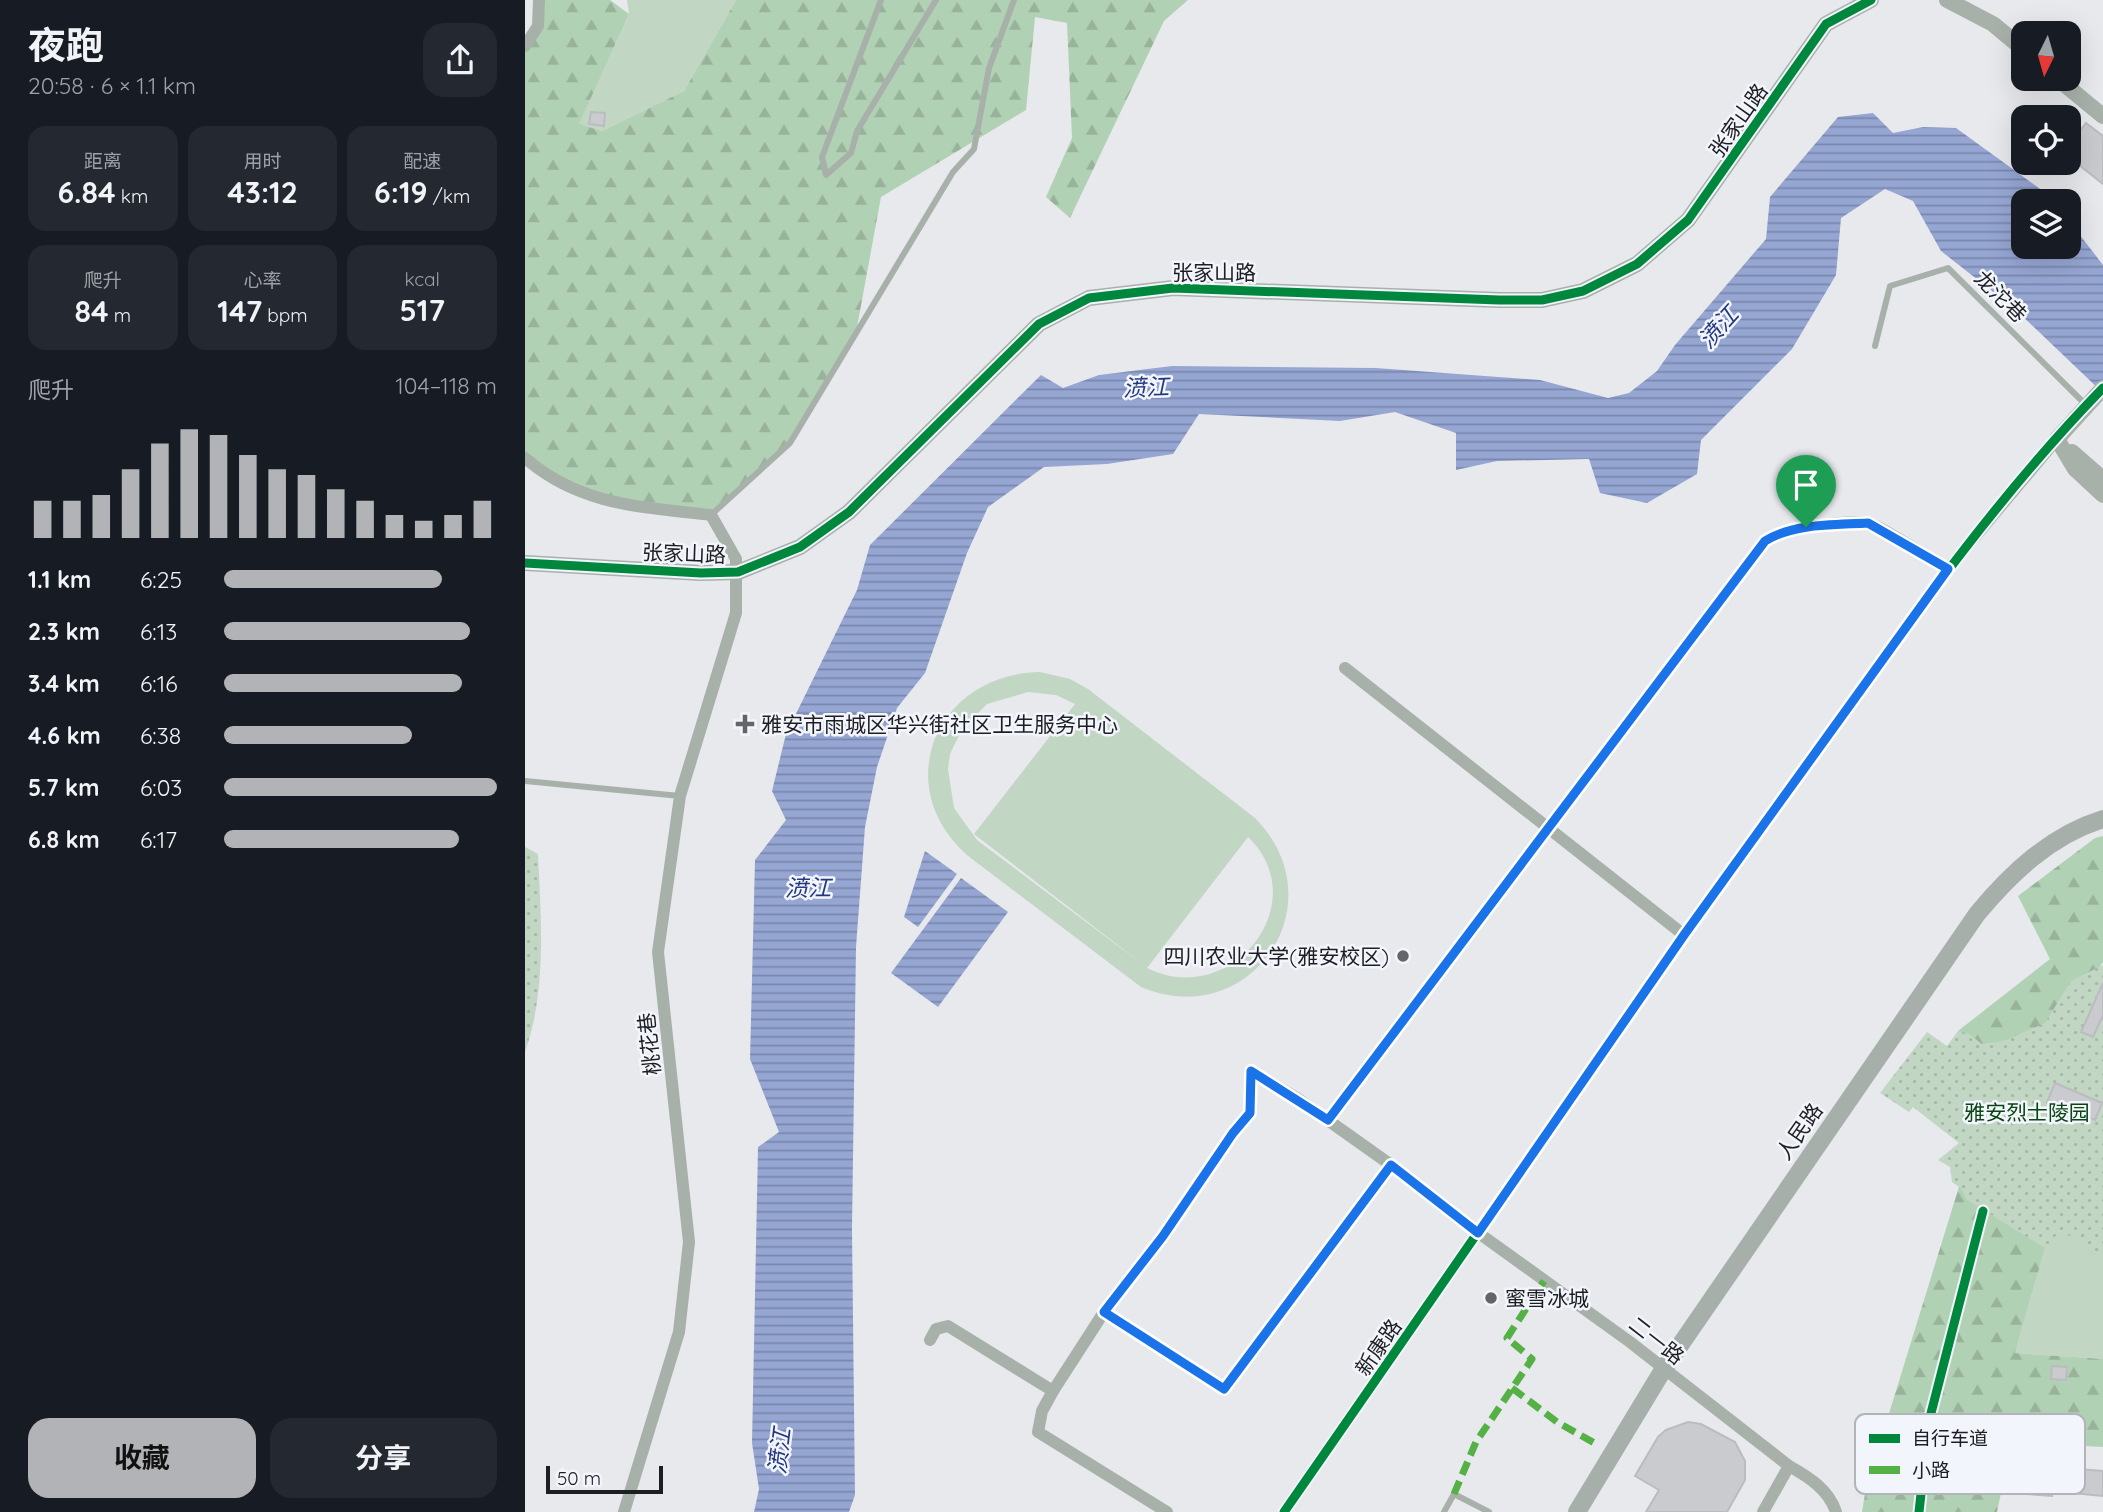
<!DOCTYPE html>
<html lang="zh">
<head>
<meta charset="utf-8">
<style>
  body { margin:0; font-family:Quicksand,"Noto Sans SC",sans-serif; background:#242831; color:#f1f3f6; height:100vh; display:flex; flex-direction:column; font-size:26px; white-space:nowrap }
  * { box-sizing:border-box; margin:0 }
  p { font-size:23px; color:#9ea1a6 }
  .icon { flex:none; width:38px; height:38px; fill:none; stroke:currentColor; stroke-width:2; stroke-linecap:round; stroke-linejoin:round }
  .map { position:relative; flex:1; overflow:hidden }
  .drawer { display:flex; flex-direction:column; background:#171b24; width:525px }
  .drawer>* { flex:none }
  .needle { width:46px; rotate:185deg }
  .tools { position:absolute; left:1486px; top:21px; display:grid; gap:14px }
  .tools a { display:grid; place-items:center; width:70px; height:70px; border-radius:14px; background:#171b24; box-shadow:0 7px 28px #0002; font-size:35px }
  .scale { position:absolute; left:21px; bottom:18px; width:117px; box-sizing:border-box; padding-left:7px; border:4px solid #1d1e21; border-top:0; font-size:19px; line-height:24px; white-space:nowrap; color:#1d1e21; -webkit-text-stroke:5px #f3f5fc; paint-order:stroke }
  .pin { position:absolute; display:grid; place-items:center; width:60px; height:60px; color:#fff; margin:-72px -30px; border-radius:50% 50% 50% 0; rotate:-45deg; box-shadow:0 0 7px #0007 }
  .pin .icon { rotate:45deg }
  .round { display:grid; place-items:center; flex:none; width:74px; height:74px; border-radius:21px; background:#242831 }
  .summary { display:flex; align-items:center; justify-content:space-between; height:119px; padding:0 28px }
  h1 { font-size:38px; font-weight:700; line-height:52px }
  .metrics { display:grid; grid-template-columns:repeat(3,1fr); gap:10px; height:119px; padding:7px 28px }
  .metrics div { display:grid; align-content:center; border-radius:18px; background:#242831; text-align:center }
  .metrics b { font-size:30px; font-weight:700 }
  .metrics small { font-size:19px; font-weight:400 }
  .metrics p { font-size:19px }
  .chart { height:196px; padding:14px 28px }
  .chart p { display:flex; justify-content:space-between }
  .chart svg { width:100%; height:126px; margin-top:7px; stroke:#b2b3b6; stroke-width:6 }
  .button { display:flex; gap:14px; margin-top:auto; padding:14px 28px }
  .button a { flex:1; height:80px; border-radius:21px; background:#b2b3b6; color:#111; font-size:28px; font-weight:700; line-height:80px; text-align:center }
  .button a+a { background:#242831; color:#f1f3f6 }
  ul { padding:0 28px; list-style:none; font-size:23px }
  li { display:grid; grid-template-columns:112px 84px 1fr; align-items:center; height:52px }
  li i { height:18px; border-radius:9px; background:#b2b3b6 }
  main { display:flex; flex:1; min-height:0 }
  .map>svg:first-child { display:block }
  .green { fill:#c2d6c4; fill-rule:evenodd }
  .forest { fill:url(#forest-firs) }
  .park { fill:url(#park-dots) }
  .water { fill:url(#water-rules) }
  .building { fill:#cacbce; stroke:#bbbcbf; stroke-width:2 }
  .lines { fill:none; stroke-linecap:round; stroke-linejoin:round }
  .service { stroke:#a7b1aa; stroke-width:6 }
  .minor { stroke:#a7b1aa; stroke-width:12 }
  .tertiary { stroke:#a7b1aa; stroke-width:16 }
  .secondary { stroke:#a6afa9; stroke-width:18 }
  .quiet { stroke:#55b145; stroke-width:7; stroke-dasharray:14 7; stroke-linecap:butt }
  .cycleway-casing { stroke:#f3f5fc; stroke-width:13 }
  .cycleway { stroke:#00873e; stroke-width:9 }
  .route-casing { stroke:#fff; stroke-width:14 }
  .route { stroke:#1a73e8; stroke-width:9 }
  .poi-dot { fill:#646568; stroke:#f3f5fc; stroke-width:2.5 }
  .labels { text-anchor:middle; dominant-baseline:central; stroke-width:5; stroke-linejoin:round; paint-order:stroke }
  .street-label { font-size:21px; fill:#1d1e21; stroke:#f3f5fc }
  .poi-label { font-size:21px; fill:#1d1e21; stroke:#f3f5fc; text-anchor:start }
  .park-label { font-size:21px; fill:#094612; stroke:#f3f5fc }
  .water-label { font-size:23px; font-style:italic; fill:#233881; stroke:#f3f5fc }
  .key { fill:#f3f5fc; stroke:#b3b4ba; stroke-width:2 }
  .key-label { font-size:19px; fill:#1d1e21 }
</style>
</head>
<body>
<main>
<section class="drawer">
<div class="summary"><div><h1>夜跑</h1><p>20:58 · 6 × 1.1 km</p></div><a class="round"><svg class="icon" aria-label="share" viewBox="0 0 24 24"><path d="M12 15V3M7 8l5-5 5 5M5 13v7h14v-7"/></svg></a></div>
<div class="metrics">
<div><p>距离</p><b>6.84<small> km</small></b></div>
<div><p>用时</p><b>43:12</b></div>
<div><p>配速</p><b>6:19<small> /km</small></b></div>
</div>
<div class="metrics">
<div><p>爬升</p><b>84<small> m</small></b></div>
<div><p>心率</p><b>147<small> bpm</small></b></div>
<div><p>kcal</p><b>517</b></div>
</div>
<div class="chart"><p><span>爬升</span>104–118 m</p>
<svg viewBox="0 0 160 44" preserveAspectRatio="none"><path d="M5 44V31M15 44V31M25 44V29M35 44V20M45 44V11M55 44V6M65 44V8M75 44V15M85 44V20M95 44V22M105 44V27M115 44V31M125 44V36M135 44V38M145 44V36M155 44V31"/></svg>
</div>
<ul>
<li><b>1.1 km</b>6:25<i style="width:80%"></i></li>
<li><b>2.3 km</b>6:13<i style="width:90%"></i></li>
<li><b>3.4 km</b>6:16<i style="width:87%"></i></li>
<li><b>4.6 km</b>6:38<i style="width:69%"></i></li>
<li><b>5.7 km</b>6:03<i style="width:100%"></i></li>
<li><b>6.8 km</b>6:17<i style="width:86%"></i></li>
</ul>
<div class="button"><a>收藏</a><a>分享</a></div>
</section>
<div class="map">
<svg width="1578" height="1512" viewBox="0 0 1578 1512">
  <defs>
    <pattern id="forest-firs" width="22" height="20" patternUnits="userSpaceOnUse" patternTransform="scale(1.75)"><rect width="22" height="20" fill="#b1d1b4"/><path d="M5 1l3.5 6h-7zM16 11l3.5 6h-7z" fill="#98b39a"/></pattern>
    <pattern id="park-dots" width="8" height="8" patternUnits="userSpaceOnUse" patternTransform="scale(1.75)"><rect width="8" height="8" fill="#c2d6c4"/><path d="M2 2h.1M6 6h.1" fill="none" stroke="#a6b7a8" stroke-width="1.8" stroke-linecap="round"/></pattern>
    <pattern id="water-rules" width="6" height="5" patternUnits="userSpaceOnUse" patternTransform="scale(1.75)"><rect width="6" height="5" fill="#96a6d3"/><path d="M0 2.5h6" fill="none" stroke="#7a87ab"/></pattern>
  </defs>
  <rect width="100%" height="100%" fill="#e7e9ed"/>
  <!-- green -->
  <g class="green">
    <path d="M102,0H211L159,91L77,131L53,125L104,14Z"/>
    <path d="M515,672L545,679L563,689L730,818C814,903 726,1033 616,987L447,859C362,790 409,674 515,672ZM503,692L531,695L550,704L449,834L621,967L452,840L429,808L423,769L425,754L437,729L462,704ZM723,837C791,902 707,1010 622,968Z"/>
    <path d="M1536,1230L1572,1256L1578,1255V1359L1490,1353L1520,1248Z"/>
  </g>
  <!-- forest -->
  <g class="forest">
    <path d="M14,0H85L104,14L54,124L77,131L159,91L211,0H663L639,21L545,218L521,197L547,138L542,23L510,17L501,110L356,197L330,338L265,443L186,515L80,502L0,458V46L13,26Z"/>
    <path d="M1578,836V962L1490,1100L1433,1031L1525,959L1493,896L1570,838Z"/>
    <path d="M1441,1164L1578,1255L1572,1256L1536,1230L1520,1248L1490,1353L1578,1359V1447L1487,1442L1472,1512H1337L1341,1488Z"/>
  </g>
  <!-- park -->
  <g class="park">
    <path d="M0,847L13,854C16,918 22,990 0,1052Z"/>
    <path d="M1578,965V1255L1572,1256L1536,1230L1520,1248L1441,1199L1437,1189L1427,1182L1425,1167L1413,1160L1434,1143L1388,1107L1384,1112L1355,1093L1402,1032L1422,1046L1433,1031L1444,1034L1457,1044L1479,1041L1520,1023L1546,981Z"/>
  </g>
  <!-- water -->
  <g class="water">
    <path d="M1348,113L1368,133L1398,127L1431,128L1522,194L1528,201H1498V247H1544V221L1578,265V393L1490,309L1416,251L1388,201L1360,189L1316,218L1311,275L1267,349L1176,440L1172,474L1122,503L1075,493L1064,459L972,461L931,470V433L870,412L815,421L674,414L648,454L582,464L519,467L463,507L442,553L400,673L372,708L352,767L340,827L331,947L327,1229L330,1495L324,1512H229L234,1489L227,1443L233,1147L254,1132L225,1059L230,860L261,820L247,791L261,734L332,590L345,545L516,375L538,388L574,375L647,366L851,368L1015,380L1083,398L1104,393L1132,371L1150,345L1241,239L1245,197L1313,117Z"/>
    <path d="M400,851L432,874L393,927L379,917Z"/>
    <path d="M436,878L483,912L413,1007L366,973Z"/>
  </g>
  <!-- building -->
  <g class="building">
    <path d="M66,112L80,113L79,126L64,124Z"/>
    <path d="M1561,123L1578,136V184L1544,157V137L1549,130L1553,133Z"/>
    <path d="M1578,983V1015L1568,1037L1556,1032Z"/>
    <path d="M1530,1083L1577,1103L1570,1120L1523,1100Z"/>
    <path d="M1527,1366L1542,1367L1541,1380L1526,1379Z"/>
    <path d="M1163,1422L1176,1424L1210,1442L1220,1461V1480L1202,1512H1121L1134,1490L1110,1476L1133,1437L1141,1430Z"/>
    <path d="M1505,1465L1578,1471V1496L1527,1491V1496L1502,1494Z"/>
  </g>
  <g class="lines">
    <!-- service -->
    <g class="service">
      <path d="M356,0L297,157L301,175L326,153L332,131L411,0"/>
      <path d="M1350,346L1365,286L1423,268L1561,405"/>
      <path d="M186,515L265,443L428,172L449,149L464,68L489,0"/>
      <path d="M0,781L155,796"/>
      <path d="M580,1313L699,1389L866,1165"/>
      <path d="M919,1512L929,1494L964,1512"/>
    </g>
    <!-- minor -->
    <g class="minor">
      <path d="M0,46L13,26L14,0"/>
      <path d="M0,458C55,506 118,507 186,515L211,559V613L155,796L133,952L164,1242L154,1332L99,1512"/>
      <path d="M820,668L1159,935"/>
      <path d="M803,1120L1240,541C1259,529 1319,520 1342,523C1357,526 1406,560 1423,569"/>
      <path d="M405,1340L411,1329L423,1326L528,1391L517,1411L513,1432L642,1512"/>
      <path d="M528,1391L579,1312L638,1236L708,1133L725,1113L726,1071L773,1099L866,1165L930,1216L1105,1342L1264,1466C1284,1477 1304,1490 1311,1512"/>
      <path d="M759,1512L1159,935L1423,569L1532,439"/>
      <path d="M1238,1512L1264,1466"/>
    </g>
    <!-- tertiary -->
    <g class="tertiary">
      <path d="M1422,0L1468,24L1498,49"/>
      <path d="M1533,79L1578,116"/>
      <path d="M1532,439L1550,469L1578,495"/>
      <path d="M1532,439L1578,388"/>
      <path d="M1547,452L1578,479"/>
      <path d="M0,563L176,573L213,572L275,547L324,512L514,324L564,298L648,288L974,300H1017L1058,291L1112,264L1163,220L1301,24L1346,0"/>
    </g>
    <!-- secondary -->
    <path class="secondary" d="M1052,1512L1138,1370L1452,914C1486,873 1526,835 1578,819"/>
    <!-- quiet -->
    <g class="quiet">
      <path d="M987,1388L1032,1422L1073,1445"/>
      <path d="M929,1494L951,1442L1007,1359L982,1338L1019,1281"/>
    </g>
    <defs>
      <g id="cycleway">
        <path d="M0,563L176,573L213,572L275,547L324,512L514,324L564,298L648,288L974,300H1017L1058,291L1112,264L1163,220L1301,24L1346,0"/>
        <path d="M759,1512C927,1271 1092,1028 1264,790C1363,652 1459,510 1578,388"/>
        <path d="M1394,1512L1404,1421L1458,1211"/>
      </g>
    </defs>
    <!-- cycleway casing -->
    <use href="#cycleway" class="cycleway-casing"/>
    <!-- cycleway -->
    <use href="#cycleway" class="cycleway"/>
  </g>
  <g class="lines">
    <defs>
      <path id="route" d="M1343,523L1423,569L1159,935L953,1233L866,1165L699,1389L579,1312L638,1236L708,1133L725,1113L726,1071L803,1120L1240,541C1269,523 1310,525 1343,523Z"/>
    </defs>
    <!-- route casing -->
    <use href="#route" class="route-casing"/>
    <!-- route -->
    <use href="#route" class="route"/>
  </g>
  <!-- markers -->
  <g class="poi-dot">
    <path d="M216.5 713.5h7v7h7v7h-7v7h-7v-7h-7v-7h7z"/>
    <circle cx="878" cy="956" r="7"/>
    <circle cx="966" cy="1298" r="7"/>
  </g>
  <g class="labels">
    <!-- street labels -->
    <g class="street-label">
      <text transform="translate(1213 120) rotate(-55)">张家山路</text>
      <text x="689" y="272">张家山路</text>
      <text transform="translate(1476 296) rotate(45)">龙沱巷</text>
      <text transform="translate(159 553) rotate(2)">张家山路</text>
      <text transform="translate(124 1044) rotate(-96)">桃花巷</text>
      <text transform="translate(1274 1131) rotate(-55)">人民路</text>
      <text transform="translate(1132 1340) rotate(38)">二一路</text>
      <text transform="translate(853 1347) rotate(-55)">新康路</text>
    </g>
    <!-- poi labels -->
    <g class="poi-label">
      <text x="236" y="724">雅安市雨城区华兴街社区卫生服务中心</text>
      <text x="864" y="956" text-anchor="end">四川农业大学(雅安校区)</text>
      <text x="980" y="1298">蜜雪冰城</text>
    </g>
    <!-- park labels -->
    <g class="park-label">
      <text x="1502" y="1112">雅安烈士陵园</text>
    </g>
    <!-- water labels -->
    <g class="water-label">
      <text transform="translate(1193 327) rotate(-48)">𣸣江</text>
      <text transform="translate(621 387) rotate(-2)">𣸣江</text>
      <text x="283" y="887">𣸣江</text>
      <text transform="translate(254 1451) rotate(-83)">𣸣江</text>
    </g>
  </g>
  <!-- legend -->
  <rect x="1330" y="1414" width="230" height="80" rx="10" class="key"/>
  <rect x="1344" y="1434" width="31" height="9" fill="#00873e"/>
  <rect x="1344" y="1466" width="31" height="8" fill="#55b145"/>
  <g class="key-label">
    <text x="1387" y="1445">自行车道</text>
    <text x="1387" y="1477">小路</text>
  </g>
</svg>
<div class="tools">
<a><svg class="needle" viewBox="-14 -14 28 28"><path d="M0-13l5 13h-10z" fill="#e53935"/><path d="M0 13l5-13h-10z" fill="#9ea1a6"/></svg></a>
<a><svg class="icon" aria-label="locate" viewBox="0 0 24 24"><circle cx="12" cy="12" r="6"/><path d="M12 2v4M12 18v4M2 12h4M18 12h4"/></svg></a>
<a><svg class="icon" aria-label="layers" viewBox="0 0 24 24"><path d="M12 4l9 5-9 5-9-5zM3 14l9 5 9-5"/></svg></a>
</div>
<div class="scale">50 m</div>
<div class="pin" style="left:1281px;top:527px;background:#1e9e55"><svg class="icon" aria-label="arrive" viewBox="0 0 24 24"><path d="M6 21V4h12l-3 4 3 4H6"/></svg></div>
</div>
</main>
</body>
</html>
